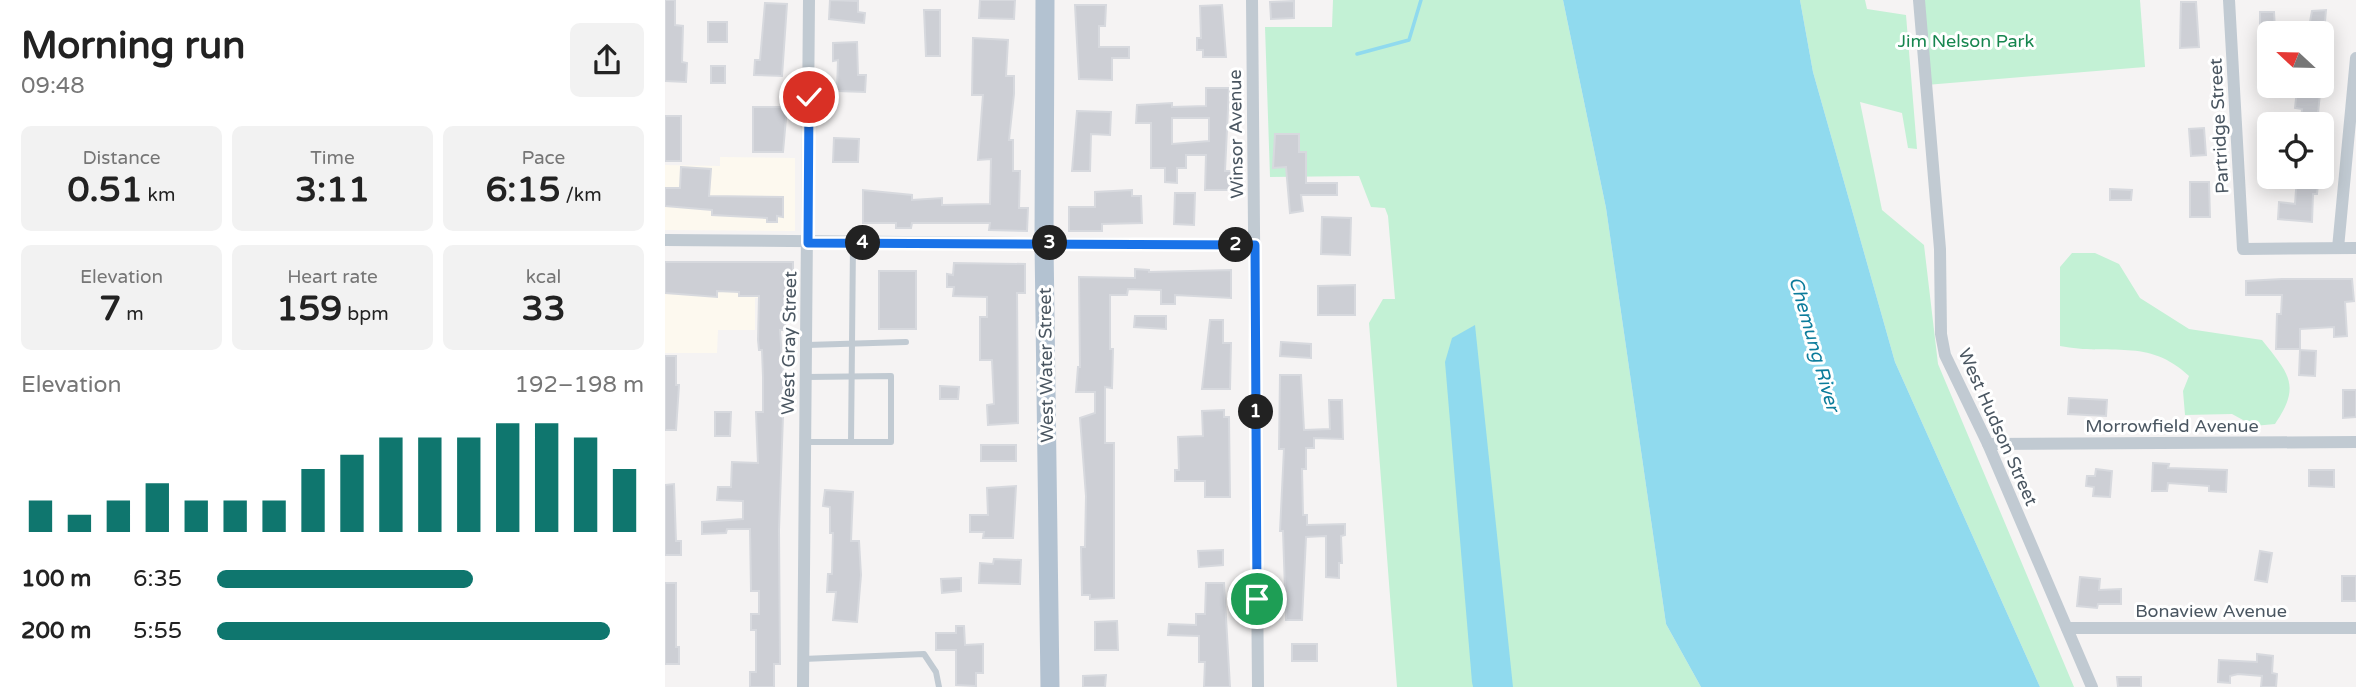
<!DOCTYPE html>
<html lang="en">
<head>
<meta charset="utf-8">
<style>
  body { margin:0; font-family:"Varela Round",sans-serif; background:#f2f2f2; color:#222; height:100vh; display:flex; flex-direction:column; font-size:26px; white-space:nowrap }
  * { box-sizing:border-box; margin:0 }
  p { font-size:23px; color:#767676 }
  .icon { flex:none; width:38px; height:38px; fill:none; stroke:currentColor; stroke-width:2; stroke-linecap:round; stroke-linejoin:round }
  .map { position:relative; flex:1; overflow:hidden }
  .drawer { display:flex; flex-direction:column; background:#fff; width:665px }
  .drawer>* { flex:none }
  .needle { width:46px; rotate:292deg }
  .fabs { position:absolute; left:1592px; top:21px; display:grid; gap:14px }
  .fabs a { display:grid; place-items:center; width:77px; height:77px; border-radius:10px; background:#fff; box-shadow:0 4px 18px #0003; font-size:35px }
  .pin { position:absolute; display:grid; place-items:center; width:60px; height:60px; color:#fff; margin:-30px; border:4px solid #fff; border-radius:50%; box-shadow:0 2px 7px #0007 }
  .km { position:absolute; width:35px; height:35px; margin:-18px; border-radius:50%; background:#222; color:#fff; font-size:19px; line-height:35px; text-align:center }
  .round { display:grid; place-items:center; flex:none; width:74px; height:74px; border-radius:10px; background:#f2f2f2 }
  .overview { display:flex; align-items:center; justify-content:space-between; height:119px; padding:0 21px }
  h1 { font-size:38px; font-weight:700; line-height:52px }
  .metrics { display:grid; grid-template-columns:repeat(3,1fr); gap:10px; height:119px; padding:7px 21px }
  .metrics div { display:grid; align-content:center; border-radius:10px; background:#f2f2f2; text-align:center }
  .metrics b { font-size:35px; font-weight:700 }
  .metrics small { font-size:19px; font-weight:400 }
  .metrics p { font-size:19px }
  .chart { height:196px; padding:14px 21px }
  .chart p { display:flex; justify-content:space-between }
  .chart svg { width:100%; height:126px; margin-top:7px; stroke:#0f766e; stroke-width:6 }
  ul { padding:0 21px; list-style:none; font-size:23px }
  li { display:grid; grid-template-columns:112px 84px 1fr; align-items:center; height:52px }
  li i { height:18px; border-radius:9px; background:#0f766e }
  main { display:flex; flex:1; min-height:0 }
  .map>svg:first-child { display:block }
  .commercial { fill:#fdf9ef }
  .green { fill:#c3f1d5 }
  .water { fill:#90daee }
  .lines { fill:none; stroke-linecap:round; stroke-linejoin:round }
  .stream { stroke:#90daee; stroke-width:3.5 }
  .building { fill:#cdcfd5; stroke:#d7d9de; stroke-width:2; fill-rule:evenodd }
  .lane { stroke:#c1cad2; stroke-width:6 }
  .street { stroke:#c1cad2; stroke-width:12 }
  .primary { stroke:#b3c2d1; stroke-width:19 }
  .route-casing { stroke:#fff; stroke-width:14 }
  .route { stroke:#1a73e8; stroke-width:9 }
  .labels { text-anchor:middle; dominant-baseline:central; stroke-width:6; stroke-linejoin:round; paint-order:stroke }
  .park-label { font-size:18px; fill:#17864f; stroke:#fff }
  .street-label { font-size:18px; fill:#4a5661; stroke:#fff }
  .water-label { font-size:19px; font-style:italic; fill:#0c7c9b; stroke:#fff }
</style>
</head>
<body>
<main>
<section class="drawer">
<div class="overview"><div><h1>Morning run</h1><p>09:48</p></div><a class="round"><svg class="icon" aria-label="share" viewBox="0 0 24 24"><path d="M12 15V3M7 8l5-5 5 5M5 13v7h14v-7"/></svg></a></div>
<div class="metrics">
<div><p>Distance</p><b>0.51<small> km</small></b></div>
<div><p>Time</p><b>3:11</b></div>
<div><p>Pace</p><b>6:15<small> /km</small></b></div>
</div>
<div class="metrics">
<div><p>Elevation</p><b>7<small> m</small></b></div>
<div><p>Heart rate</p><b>159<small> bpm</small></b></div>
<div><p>kcal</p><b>33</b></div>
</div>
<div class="chart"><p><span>Elevation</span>192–198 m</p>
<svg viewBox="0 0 160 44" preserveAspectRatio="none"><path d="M5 44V33M15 44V38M25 44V33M35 44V27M45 44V33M55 44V33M65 44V33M75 44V22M85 44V17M95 44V11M105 44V11M115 44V11M125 44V6M135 44V6M145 44V11M155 44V22"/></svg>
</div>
<ul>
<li><b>100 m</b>6:35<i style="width:60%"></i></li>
<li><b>200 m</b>5:55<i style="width:92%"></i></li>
</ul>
</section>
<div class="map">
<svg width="1691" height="687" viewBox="0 0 1691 687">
  <rect width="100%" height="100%" fill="#f5f3f3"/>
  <!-- commercial -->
  <g class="commercial">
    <path d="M55,157L130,158V231L0,230V165L55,166Z"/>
    <path d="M0,262H128V298H90V330H53L52,353H0Z"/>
  </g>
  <!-- green -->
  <g class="green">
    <path d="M668,0H898L941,208L1001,624L1036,687H732L704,323L718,299H730L723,216L720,208L706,207L694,176L605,177L600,27H667Z"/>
    <path d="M1135,0H1200L1202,9L1241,15L1252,149L1243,148L1237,113L1195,102L1217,210L1259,245L1273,364L1409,687H1375L1230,362L1148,72Z"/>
    <path d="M1254,0H1475L1480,67L1261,85Z"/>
    <path d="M1407,253H1430L1454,264L1475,298L1524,329L1597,340C1623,373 1637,385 1610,424L1589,426L1567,414L1520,415L1518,391L1524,376C1483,337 1445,356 1395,346V267Z"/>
  </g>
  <!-- water -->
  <g class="water">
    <path d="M898,0H1135L1148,72L1230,362L1375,687H1036L1001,624L941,208Z"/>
    <path d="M810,325L848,687H808L807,682L780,362L787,338Z"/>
  </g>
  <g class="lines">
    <!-- stream -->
    <path class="stream" d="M692,54L744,40L756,0"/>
  </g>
  <!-- building -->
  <g class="building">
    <path d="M0,0H10V25L18,26L17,62L22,63L21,82L0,81Z"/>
    <path d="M165,0L193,1V12L200,13L199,23L164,19Z"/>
    <path d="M315,0H350L349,19L314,18Z"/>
    <path d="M629,1V18L606,19L605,2Z"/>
    <path d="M1516,2H1531L1534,47L1515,48Z"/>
    <path d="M100,3L122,4L117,76L89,75L90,60H95Z"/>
    <path d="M410,5H441L440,26H434V47H464V58H447V80L414,79Z"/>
    <path d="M557,5L561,57H538V50H532V38H536L535,6Z"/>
    <path d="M259,10H275V56H261Z"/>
    <path d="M1661,10L1659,33L1643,32L1647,11Z"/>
    <path d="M1595,12H1609L1610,30H1595Z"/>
    <rect x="43" y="22" width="19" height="20"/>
    <path d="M308,38L343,40L341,76H349V94L344,140H348V171H355L354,208H363L362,231L324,230L325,223H247L246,228H231V223H198V190L247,195V200L277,198V205L325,204L326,159L313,160L318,95H307Z"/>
    <path d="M192,42L193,75H201L200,92L172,91L173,60L168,61V43Z"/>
    <rect x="46" y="66" width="14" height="17"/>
    <path d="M541,88H564L560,171H566V190H540L541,155H521V168H512V183L500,182V168H486V123H471L472,105L507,103V107L541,106ZM507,118H544V141L507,144Z"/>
    <path d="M1632,90L1655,93L1652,124H1636L1637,109L1630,108Z"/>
    <path d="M88,107H122L118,152H88Z"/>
    <path d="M412,111L446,112L445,135L426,134L425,171H407Z"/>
    <rect x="0" y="116" width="16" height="45"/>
    <path d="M1539,128L1541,155L1526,156L1524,129Z"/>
    <path d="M610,134H634V152H641V183H672V195H636L638,211L625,213L621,167L608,168Z"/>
    <path d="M169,138L194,139L193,162H168Z"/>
    <path d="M16,167L46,169L44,196L118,197V217L112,216V222H102V218L47,215V210L0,206V188H15Z"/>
    <path d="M1632,177H1647V182L1653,183L1652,194H1648L1647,222L1613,219L1614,202L1630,204Z"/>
    <path d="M1525,182H1544L1545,217H1525Z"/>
    <path d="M1445,189L1467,190L1466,200H1445Z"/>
    <path d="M467,190V196H476L477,223L437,224V231H404V207H430V192Z"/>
    <path d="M510,193H530L529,225L509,224Z"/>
    <path d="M657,217L686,218L685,255L656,254Z"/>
    <path d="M0,262H128V289H122L120,330H115L119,387L114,530L115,664H109V687H85V672H91V630H86V614H94V591H86L85,529H62L61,533L37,534V522L78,519V501L52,500L53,487H66L67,462L93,463L91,412H98V377L97,350H94L93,340L94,296H74V292L52,291V297L0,293Z"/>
    <path d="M289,263L360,264V293H352L353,423L323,425L322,405L329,404L327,360H315V317H322V297L288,296L289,287H282V274L288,275Z"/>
    <path d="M470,269L484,270V272L566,270V298L510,295V304H496V290L463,289L462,295H445V349H448L447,388L440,387V443H449V598L425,599V595H417L416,547H420L421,496L415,418L430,413V392H411L413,367H415L414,277L470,278Z"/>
    <rect x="214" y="271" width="37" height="58"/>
    <path d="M1617,279H1687L1689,301L1680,302L1682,336L1669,337V327L1635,329V349H1611L1612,314H1616L1617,295H1581V281Z"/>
    <path d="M690,285V315H653V286Z"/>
    <path d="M470,316H501V329L469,327Z"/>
    <path d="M545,320H558V343H566L565,389H537Z"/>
    <path d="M616,342L646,344V358L615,356Z"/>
    <path d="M1635,350L1651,351L1650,376L1634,375Z"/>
    <path d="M0,356H11V385H14L11,430H0Z"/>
    <path d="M615,375H636L639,430L665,429L664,400H677L678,439L649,438V448H641V469H637L638,515H642V525L680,524V535L676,536L677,563H674V578L661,577V536L641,537L637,620H621L618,531H615L619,449H614Z"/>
    <path d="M275,386L294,387L293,399H275Z"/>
    <path d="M1678,390H1691V417L1678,418Z"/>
    <path d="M1404,398L1442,400L1441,416L1403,414Z"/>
    <path d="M559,410V417H564L565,497H540V481H510V470H514L513,437L538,436L537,411Z"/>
    <path d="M50,412H66L65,436H50Z"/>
    <rect x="316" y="445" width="35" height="16"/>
    <path d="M1488,463L1504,464L1503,468L1562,470L1561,492L1544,491V486L1503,483L1502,491H1487Z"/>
    <path d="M1431,469L1447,471L1445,497L1428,496L1429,487L1421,486L1422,476H1430Z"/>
    <path d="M1644,470H1669V487L1644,486Z"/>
    <path d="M9,484L11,541H16V555H0V485Z"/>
    <path d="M351,486L348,538H318L319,532H305V515H323L322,488Z"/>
    <path d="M160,490L188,492L186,541H194L196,575L192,622L168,620L171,592H162L163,574H167L168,533H165V507L158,506Z"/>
    <path d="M558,550V565L534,567L533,551Z"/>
    <path d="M1595,551L1607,553L1602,582L1590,580Z"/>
    <path d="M329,559L356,560L355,584L314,583L315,563L328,564Z"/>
    <rect x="1677" y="576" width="14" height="25"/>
    <path d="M1415,577L1435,579L1434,590L1456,589V604H1433L1432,608L1412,606Z"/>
    <path d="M296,578V591L277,593L276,579Z"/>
    <path d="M0,583H11V647H14V664H0Z"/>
    <path d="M541,583H559L565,687H539L540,662H534V636L503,635L504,624L531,625V614H540Z"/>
    <path d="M452,621L453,650H430V622Z"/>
    <path d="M291,626H299L300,645L318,644V673H311V686L291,685V650H271V633H291Z"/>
    <rect x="627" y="644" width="25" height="17"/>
    <path d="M1592,654L1608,656L1607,673L1612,674L1611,687H1596L1597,676L1573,674L1565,676V683L1553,682L1554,660L1592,662Z"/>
    <path d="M441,675L440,687H418V676Z"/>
    <path d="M1452,677H1476V687H1453Z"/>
  </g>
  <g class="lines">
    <!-- lane -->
    <g class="lane">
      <path d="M142,345L241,342"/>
      <path d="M141,377L226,376V442H186"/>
      <path d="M141,442H186L188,243"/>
      <path d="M138,659L259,654L271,672L274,687"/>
    </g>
    <!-- street -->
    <g class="street">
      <path d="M587,0L593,687"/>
      <path d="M1254,0L1275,249L1276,334L1280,355L1323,444L1427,687"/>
      <path d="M1564,0L1578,249L1691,248"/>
      <path d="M0,240L590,245"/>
      <path d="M1673,248L1691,58"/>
      <path d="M1323,444L1691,442"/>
      <path d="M1402,628H1691"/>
      <path d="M138,687L144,0"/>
    </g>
    <!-- primary -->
    <path class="primary" d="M380,0L379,243L385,687"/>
  </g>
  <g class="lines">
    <defs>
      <path id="route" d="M144,97L143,243L590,245L592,599"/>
    </defs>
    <!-- route casing -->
    <use href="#route" class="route-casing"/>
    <!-- route -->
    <use href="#route" class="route"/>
  </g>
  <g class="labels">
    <!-- park labels -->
    <g class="park-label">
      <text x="1301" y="41">Jim Nelson Park</text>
    </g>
    <!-- street labels -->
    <g class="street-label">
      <text transform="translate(1554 126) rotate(-93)">Partridge Street</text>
      <text transform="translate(571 134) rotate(-91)">Winsor Avenue</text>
      <text transform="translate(124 343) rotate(-89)">West Gray Street</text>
      <text transform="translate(381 365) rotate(-91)">West Water Street</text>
      <text x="1507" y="426">Morrowfield Avenue</text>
      <text transform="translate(1333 427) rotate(66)">West Hudson Street</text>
      <text x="1546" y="611">Bonaview Avenue</text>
    </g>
    <!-- water labels -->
    <g class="water-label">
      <text transform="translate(1149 344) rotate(74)">Chemung River</text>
    </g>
  </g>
</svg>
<div class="fabs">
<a><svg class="needle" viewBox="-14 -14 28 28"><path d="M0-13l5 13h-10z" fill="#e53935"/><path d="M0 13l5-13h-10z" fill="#767676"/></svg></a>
<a><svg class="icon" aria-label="locate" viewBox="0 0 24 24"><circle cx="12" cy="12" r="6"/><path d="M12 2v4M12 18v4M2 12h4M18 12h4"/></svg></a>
</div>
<div class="pin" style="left:592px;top:599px;background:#1e9e55"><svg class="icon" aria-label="arrive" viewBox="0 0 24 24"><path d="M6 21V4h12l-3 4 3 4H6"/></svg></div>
<div class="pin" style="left:144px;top:97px;background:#d93025"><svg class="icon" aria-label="check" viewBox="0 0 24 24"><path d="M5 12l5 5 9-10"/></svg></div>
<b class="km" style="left:591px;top:412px">1</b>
<b class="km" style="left:571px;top:245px">2</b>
<b class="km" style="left:385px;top:243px">3</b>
<b class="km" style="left:198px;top:243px">4</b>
</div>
</main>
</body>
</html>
